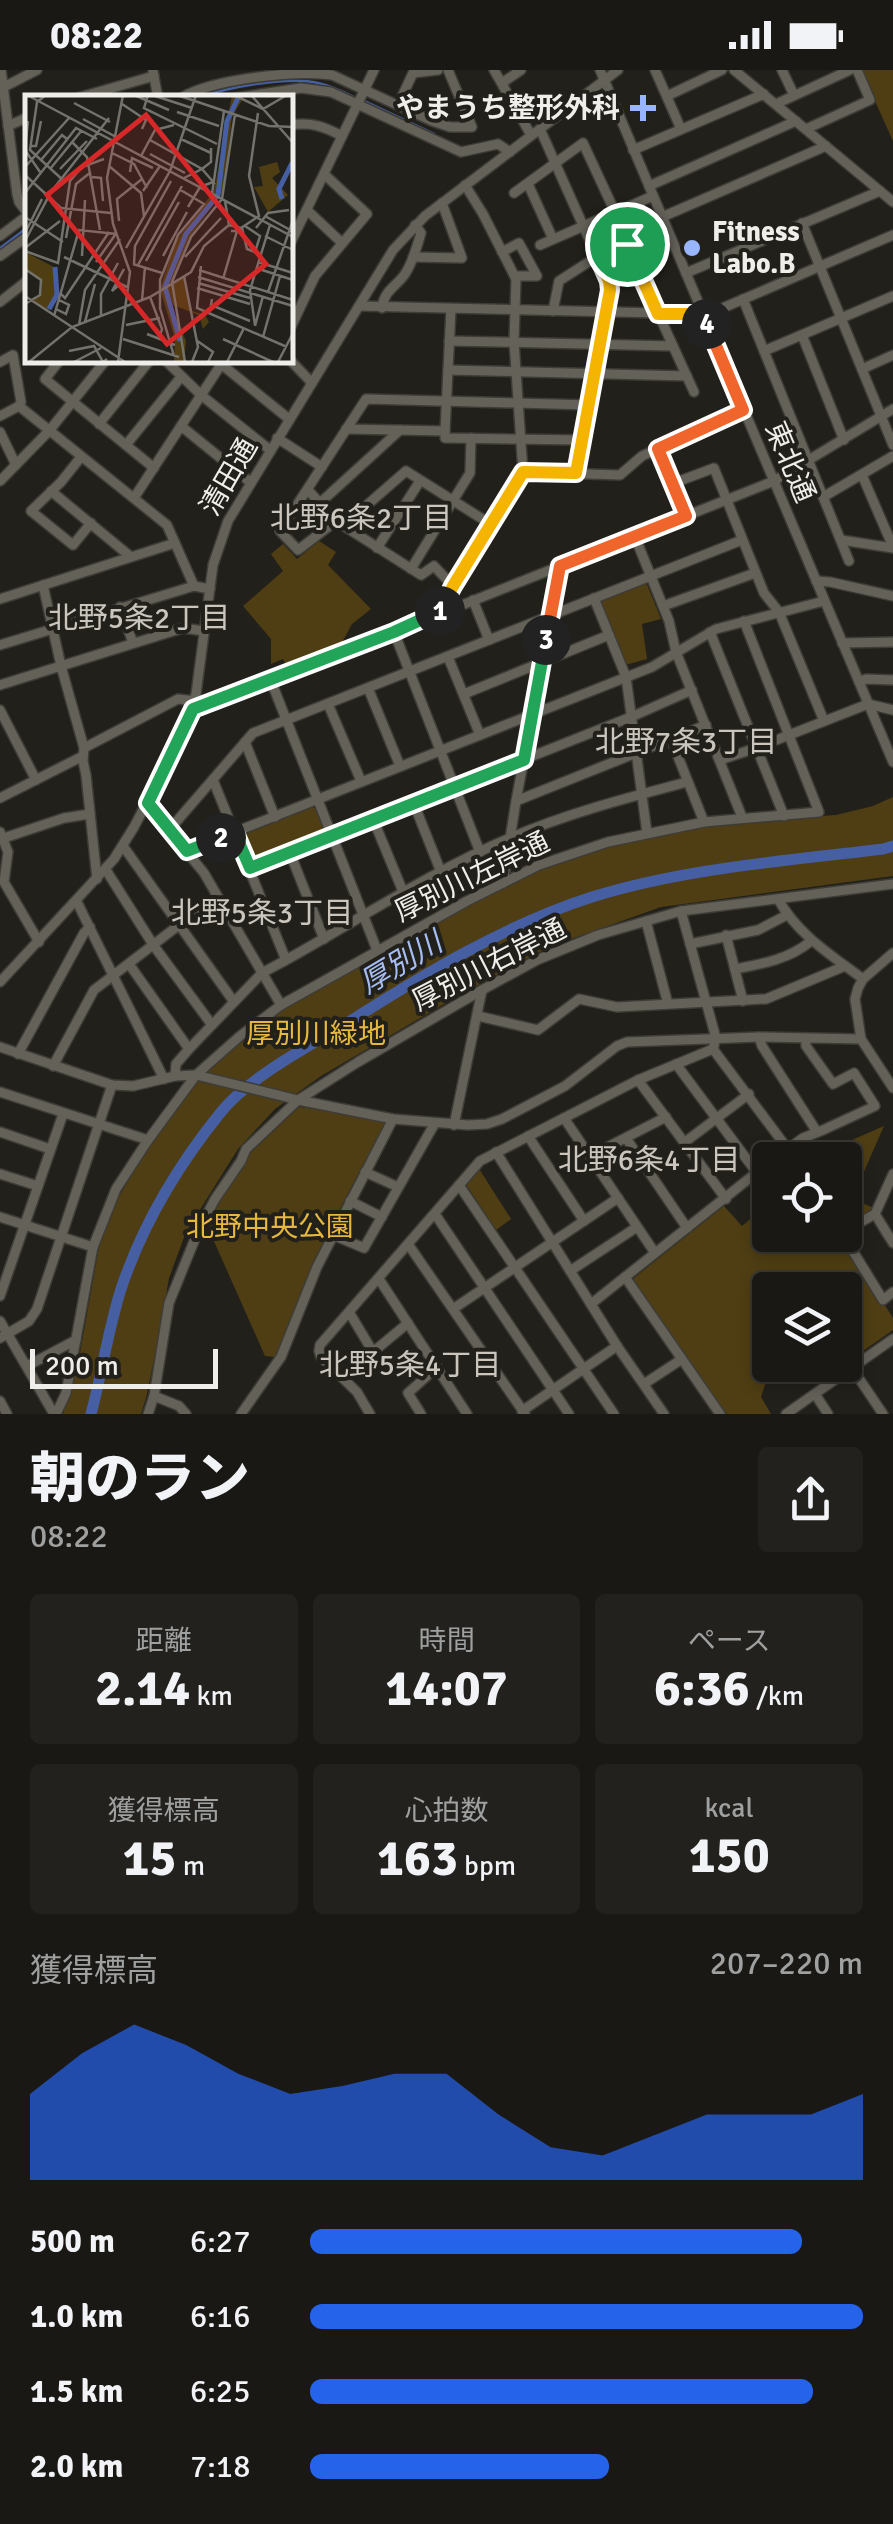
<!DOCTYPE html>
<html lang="ja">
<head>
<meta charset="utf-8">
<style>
  body { margin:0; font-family:Signika,"Noto Sans JP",sans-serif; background:#23211d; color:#f1f3f6; height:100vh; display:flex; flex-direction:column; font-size:38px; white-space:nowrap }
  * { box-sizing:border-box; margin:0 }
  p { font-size:32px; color:#9fa0a0 }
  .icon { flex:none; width:55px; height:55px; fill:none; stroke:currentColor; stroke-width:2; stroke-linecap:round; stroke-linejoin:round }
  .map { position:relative; height:1344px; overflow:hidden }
  .side { display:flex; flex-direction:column; background:#1a1814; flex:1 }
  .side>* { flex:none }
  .fabs { position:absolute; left:752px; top:1072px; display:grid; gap:20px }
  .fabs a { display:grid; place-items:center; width:110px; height:110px; border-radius:10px; background:#1a1814; box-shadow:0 5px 15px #0003,0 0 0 2px #383734; font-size:50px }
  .scale { position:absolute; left:30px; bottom:25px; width:188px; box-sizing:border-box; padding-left:10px; border:5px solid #f0eeea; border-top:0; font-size:28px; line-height:35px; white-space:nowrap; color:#f0eeea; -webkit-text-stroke:8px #22201a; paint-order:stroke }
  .pin { position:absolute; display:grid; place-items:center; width:85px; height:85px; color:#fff; margin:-42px; border:5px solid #fff; border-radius:50%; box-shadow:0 2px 10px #0007 }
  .km { position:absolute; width:50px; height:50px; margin:-25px; border-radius:50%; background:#222; color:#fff; font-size:28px; line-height:50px; text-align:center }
  .round { display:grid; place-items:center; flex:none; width:105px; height:105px; border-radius:10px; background:#23211d }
  .head { display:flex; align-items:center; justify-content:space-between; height:170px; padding:0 30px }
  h1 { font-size:55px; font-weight:800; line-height:75px }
  .stats { display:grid; grid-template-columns:repeat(3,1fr); gap:15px; height:170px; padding:10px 30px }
  .stats div { display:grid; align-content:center; border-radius:10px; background:#23211d; text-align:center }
  .stats b { font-size:50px; font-weight:800 }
  .stats small { font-size:28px; font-weight:400 }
  .stats p { font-size:28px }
  .chart { height:280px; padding:20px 30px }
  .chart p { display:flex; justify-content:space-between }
  .chart svg { width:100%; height:180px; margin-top:10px; fill:#2563eb; opacity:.7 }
  ul { padding:0 30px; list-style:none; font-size:32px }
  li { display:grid; grid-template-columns:160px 120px 1fr; align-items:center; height:75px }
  li i { height:25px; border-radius:12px; background:#2563eb }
  .status { display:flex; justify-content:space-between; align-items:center; height:70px; padding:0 50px; background:#1a1814; direction:ltr }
  .status svg { height:28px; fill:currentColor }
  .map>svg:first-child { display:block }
  .green { fill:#4f3e13 }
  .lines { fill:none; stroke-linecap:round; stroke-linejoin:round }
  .stream { stroke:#465fa3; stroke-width:2.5 }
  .river { stroke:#465fa3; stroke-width:11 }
  .minor-casing { stroke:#3e3c37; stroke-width:12 }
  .minor { stroke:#646159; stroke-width:9 }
  .split-1-casing { stroke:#fff; stroke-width:20 }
  .split-2-casing { stroke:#fff; stroke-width:20 }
  .split-3-casing { stroke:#fff; stroke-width:20 }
  .split-4-casing { stroke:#fff; stroke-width:20 }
  .split-5-casing { stroke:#fff; stroke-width:20 }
  .split-1 { stroke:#f5b400; stroke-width:12 }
  .split-2 { stroke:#22a559; stroke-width:12 }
  .split-3 { stroke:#22a559; stroke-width:12 }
  .split-4 { stroke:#f0652b; stroke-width:12 }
  .split-5 { stroke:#f5b400; stroke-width:12 }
  .poi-dot { fill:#99b5fd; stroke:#22201a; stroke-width:4 }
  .labels { text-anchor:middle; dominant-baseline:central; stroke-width:8; stroke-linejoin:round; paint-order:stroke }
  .poi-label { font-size:28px; font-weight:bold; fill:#f0eeea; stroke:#22201a; text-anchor:end }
  .street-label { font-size:28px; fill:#f0eeea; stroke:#22201a }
  .park-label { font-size:28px; fill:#e6b83d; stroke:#22201a }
  .neighbourhood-label { font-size:30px; fill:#cac6be; stroke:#22201a }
  .water-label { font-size:30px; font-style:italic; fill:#a6bef7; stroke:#22201a }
  .inset-river { fill:none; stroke:#465fa3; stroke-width:5 }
  .inset-road { fill:none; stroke:#74726d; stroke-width:2.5 }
  .view { fill:#d62828; fill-opacity:0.15; stroke:#d62828; stroke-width:5 }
  .inset-edge { fill:none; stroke:#f0eeea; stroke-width:5 }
</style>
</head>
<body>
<div class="status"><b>08:22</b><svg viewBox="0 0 49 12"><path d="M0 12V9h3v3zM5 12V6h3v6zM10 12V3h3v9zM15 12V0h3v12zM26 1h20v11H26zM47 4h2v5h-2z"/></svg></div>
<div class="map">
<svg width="893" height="1344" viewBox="0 0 893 1344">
  <rect width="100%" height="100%" fill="#22201a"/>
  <!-- green -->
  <g class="green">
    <path d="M861,0H893V71Z"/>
    <path d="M319,471L336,482L328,495L371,539L352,554L340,576L287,597L283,589L271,594V569L243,536L283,501L271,484L283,474L297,489Z"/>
    <path d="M646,512L661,549L642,554L647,589L625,595L600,531Z"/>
    <path d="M893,727V806L661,837L549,877L463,923L321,1006L275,1039L238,1079L186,1162L169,1208L158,1271L146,1328L141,1344H63L78,1294L99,1177L113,1137L140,1090L199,1009L234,977L287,935L492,822L531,802L588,780L700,754L836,745L873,736Z"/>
    <path d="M313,737L316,739L325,763L323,765L254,793L251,792L243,765Z"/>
    <path d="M299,1037L388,1049L336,1146L275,1287L265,1286L209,1160L204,1156L245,1088Z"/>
    <path d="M884,1056L852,1129L874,1138L871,1144L857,1152L849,1179L893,1248V1260L863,1281L845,1278V1220H770V1295H777L768,1305L761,1327L771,1344H723L634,1211V1208L724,1136L742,1156L770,1132V1165H845V1090L815,1089L820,1084Z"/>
    <path d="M478,1097L511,1149L496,1160L465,1113Z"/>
  </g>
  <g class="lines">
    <!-- stream -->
    <g class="stream">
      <path d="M198,28C228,17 288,6 318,13C332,16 344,22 356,28"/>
      <path d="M364,31L434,64"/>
      <path d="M0,178L28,157"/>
    </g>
    <!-- river -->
    <path class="river" d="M91,1344C102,1303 108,1260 121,1219C142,1156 179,1094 221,1042C249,1008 305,978 344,955C421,906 504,855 592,827C685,798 786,791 883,779L893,776"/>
    <defs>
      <g id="minor">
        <path d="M1,0L17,124L19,132L28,144"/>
        <path d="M494,0L531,65"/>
        <path d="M600,0L893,692"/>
        <path d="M655,0L681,59"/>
        <path d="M734,0L880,121"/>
        <path d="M782,0L794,25"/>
        <path d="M153,1L158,28"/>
        <path d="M502,13L521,0"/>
        <path d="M2,18L37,0"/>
        <path d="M667,26L722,0"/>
        <path d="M77,28L154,6"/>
        <path d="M181,28C212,9 296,0 332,5L432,51L450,57H472L448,0"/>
        <path d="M235,28L301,18L331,22L461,82L498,74L510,82"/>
        <path d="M776,34L850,0"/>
        <path d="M398,35L413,3L438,0"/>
        <path d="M290,55C311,52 323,56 342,66"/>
        <path d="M8,56L28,47"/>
        <path d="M540,59L610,216L577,403"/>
        <path d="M806,59L870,30L857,0"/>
        <path d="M633,80L764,24"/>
        <path d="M528,114L553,169"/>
        <path d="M649,116L796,51"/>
        <path d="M514,123L583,73L615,142"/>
        <path d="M307,140L342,173"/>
        <path d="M662,147L826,76"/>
        <path d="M802,153L893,375"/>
        <path d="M0,166L28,145"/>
        <path d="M290,174L374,0"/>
        <path d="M540,175L653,126"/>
        <path d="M502,182L519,173L537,206H518L516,209"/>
        <path d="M0,186L28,166"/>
        <path d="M413,187L462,188L442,133"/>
        <path d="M686,203L880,121L893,132"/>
        <path d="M743,229L849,491"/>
        <path d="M0,232L28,210"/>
        <path d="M359,236L703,244"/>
        <path d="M382,238C384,220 396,217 405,204C413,192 417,176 421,163L415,155"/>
        <path d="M553,241L559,211L598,186L627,175L694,322"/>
        <path d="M704,246L893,165"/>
        <path d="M290,259L315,206L367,144L324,104"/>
        <path d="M802,265L844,370"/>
        <path d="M449,271L673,276"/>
        <path d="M764,281L893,226"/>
        <path d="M60,290L45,309L154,398"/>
        <path d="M165,290L201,325L270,380"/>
        <path d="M290,290L312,313"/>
        <path d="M0,292L13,285L21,332L19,336"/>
        <path d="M221,294L289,349"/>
        <path d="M862,299L893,285"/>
        <path d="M448,300L687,306"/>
        <path d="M0,346L19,336L167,455L194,516L210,519"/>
        <path d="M99,354L150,290"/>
        <path d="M181,356L250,412"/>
        <path d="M346,359L445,361V368L582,370"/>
        <path d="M445,361L451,239"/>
        <path d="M0,362L16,395"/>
        <path d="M277,368L322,397"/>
        <path d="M126,375L181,307"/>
        <path d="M658,379L686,447"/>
        <path d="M81,387L61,412L31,441L73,475L91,453"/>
        <path d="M523,402L620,405L642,386L743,340"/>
        <path d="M862,405L893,477"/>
        <path d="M0,411L49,361L106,290"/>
        <path d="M674,413L714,398L764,523L779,542L824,651"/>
        <path d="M308,420L336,451L421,505L434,496L453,516"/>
        <path d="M51,421L131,487"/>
        <path d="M823,427L893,386"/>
        <path d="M134,428L224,290"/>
        <path d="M321,432L400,360"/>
        <path d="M336,451L298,480L280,461L366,329L589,335"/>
        <path d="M343,456L406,401L492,455"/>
        <path d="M635,467L669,551L676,582L742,747"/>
        <path d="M841,470L893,478"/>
        <path d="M377,478L420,411"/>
        <path d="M411,499L470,403L471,368"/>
        <path d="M816,511L830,512L893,526"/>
        <path d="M43,515L61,596L84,678L83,691L86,705L97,809"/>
        <path d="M594,528L626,607L647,763"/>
        <path d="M0,529L175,473"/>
        <path d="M473,530L489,570"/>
        <path d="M663,536L755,503"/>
        <path d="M120,537L133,573"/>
        <path d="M440,542L441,537L523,402L514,272L516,209L483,144L465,115"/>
        <path d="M394,562L480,782"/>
        <path d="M710,562L784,746"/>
        <path d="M842,573L893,572"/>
        <path d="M0,575L194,516"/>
        <path d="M448,587L480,665"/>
        <path d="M271,611L377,880"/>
        <path d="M859,612L866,609L893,610"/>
        <path d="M0,615L183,558L204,561"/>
        <path d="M368,618L400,696"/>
        <path d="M464,624L609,565"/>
        <path d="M328,634L361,711"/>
        <path d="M193,639L271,611L774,411L893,339"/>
        <path d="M0,640L36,710"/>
        <path d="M671,669L704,752"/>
        <path d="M245,672L275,747"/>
        <path d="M84,678L178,629L195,631"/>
        <path d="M720,690L756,678L868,634L893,640"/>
        <path d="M213,710L286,890"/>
        <path d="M0,728L83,686"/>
        <path d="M516,731L706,655"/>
        <path d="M147,733L204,803L281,935"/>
        <path d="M414,734L441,802"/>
        <path d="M373,749L404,824"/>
        <path d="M170,759L253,663L742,470"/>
        <path d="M0,762L8,782L4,812L39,872"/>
        <path d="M1,769L64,748L90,744"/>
        <path d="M123,776L234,932"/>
        <path d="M187,781L652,597L716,559L824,531"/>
        <path d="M290,783L324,869"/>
        <path d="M250,798L631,647L692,620"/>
        <path d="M106,800L154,876L212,955"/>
        <path d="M503,813L516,731L560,496"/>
        <path d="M778,829C798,865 831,885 863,909"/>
        <path d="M77,832L164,1009"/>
        <path d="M646,851L668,934"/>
        <path d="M726,865L743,931"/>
        <path d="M690,874L758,860L787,845"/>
        <path d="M893,883L863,909L858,918L855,929L861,969L893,1018"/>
        <path d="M129,894L189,979"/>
        <path d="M735,899C762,894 790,889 811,871"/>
        <path d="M0,912L114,789L134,757L183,663L196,624L213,495L228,451L393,180L425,146L618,0"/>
        <path d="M478,946L538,960L579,929L617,937L766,929L845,896"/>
        <path d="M759,967L762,976L817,1062"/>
        <path d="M0,977L112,1015L133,1016L175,1006L196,1005L298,1030L393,1049L468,1055L487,1054L502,1049L565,1016L617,976L627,972L759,967L861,969"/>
        <path d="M713,979L787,1078"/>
        <path d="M18,984L84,863L90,857"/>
        <path d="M676,994L757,1103"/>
        <path d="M53,996L94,920L217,826"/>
        <path d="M175,1006L176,994L189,979L262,903L286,890C360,849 432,801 510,768C568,743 627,728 687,712"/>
        <path d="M638,1010L726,1129"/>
        <path d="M0,1022L148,1070"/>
        <path d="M564,1048L655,1183"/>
        <path d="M454,1055L482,920"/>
        <path d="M0,1062L50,1079"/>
        <path d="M528,1066L584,1151"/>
        <path d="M626,1068L687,1158"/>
        <path d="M685,1072L749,1024"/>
        <path d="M496,1082L617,1276L664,1344"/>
        <path d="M590,1086L666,1047"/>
        <path d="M773,1090L803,1068L823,1060L875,1036L854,1003L833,1014L806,976V968"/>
        <path d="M365,1102L398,1117"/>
        <path d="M0,1104L38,1116"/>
        <path d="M893,1104L875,1144L859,1153L851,1178L883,1230L893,1222"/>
        <path d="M459,1115L614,1344"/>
        <path d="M350,1131L382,1147"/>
        <path d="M435,1144L569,1344"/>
        <path d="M875,1144L893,1173"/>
        <path d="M0,1147L93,1177"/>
        <path d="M333,1165L364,1178L435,1053"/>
        <path d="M408,1174L525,1344"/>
        <path d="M570,1201L637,1157"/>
        <path d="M625,1207L720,1344"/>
        <path d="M379,1209L467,1344"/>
        <path d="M0,1226L63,1044"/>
        <path d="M591,1234L770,1092"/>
        <path d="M453,1239L618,1128"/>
        <path d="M349,1242L373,1282L408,1253"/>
        <path d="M0,1251L54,1344"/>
        <path d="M0,1268L29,1251L37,1239L112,1015"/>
        <path d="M27,1296L76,1270"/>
        <path d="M852,1298L883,1344"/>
        <path d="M644,1314L682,1289"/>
        <path d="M815,1324L828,1344"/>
        <path d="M154,1326L179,1336L186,1344"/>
        <path d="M0,1331L7,1344"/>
        <path d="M522,1341L617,1276"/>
        <path d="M56,1344L66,1323L93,1177L116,1119L148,1070L196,1005L240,966L281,935L467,831L539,795L608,772L704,752L819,742L744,551"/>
        <path d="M148,1344L154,1326L169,1233L199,1159L215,1129L241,1091L246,1079L298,1030L358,992L482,920L537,890L598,865L681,841L893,814"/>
        <path d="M241,1344L281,1287L317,1197L393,1049"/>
        <path d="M370,1344L357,1322L321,1287L319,1281L320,1275L480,1091L638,1010L713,979L716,968L681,841"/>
        <path d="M421,1344L408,1323L437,1297"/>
        <path d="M786,1344L893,1269"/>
      </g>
    </defs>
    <!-- minor casing -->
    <use href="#minor" class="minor-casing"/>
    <!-- minor -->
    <use href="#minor" class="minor"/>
  </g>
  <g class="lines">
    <defs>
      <path id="split-1" d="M440,541L453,516L523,402L576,403L610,220L609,211L598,186L627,174"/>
      <path id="split-2" d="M221,768L187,781L148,733L193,639L394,562L440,541"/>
      <path id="split-3" d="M221,768L235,763L250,798L524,690L546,570"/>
      <path id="split-4" d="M546,570L560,496L686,446L658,379L743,340L707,254"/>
      <path id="split-5" d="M627,174L658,244H703L707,254"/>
    </defs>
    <!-- split-1 casing -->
    <use href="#split-1" class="split-1-casing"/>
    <!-- split-2 casing -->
    <use href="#split-2" class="split-2-casing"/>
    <!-- split-3 casing -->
    <use href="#split-3" class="split-3-casing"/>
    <!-- split-4 casing -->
    <use href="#split-4" class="split-4-casing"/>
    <!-- split-5 casing -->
    <use href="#split-5" class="split-5-casing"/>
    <!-- split-1 -->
    <use href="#split-1" class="split-1"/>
    <!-- split-2 -->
    <use href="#split-2" class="split-2"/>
    <!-- split-3 -->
    <use href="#split-3" class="split-3"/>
    <!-- split-4 -->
    <use href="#split-4" class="split-4"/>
    <!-- split-5 -->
    <use href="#split-5" class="split-5"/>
  </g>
  <!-- markers -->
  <g class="poi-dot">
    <path d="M638 23h10v10h10v10h-10v10h-10v-10h-10v-10h10z"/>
    <circle cx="692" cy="178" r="10"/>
  </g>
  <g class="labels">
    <!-- poi labels -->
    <g class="poi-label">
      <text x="620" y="38">やまうち整形外科</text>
      <text x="712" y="162" text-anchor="start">Fitness<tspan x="712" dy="32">Labo.B</tspan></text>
    </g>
    <!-- street labels -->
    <g class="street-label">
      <text transform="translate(790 392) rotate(67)">東北通</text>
      <text transform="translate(229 407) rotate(-60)">清田通</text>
      <text transform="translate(472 807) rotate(-26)">厚別川左岸通</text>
      <text transform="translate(489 895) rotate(-27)">厚別川右岸通</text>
    </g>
    <!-- park labels -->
    <g class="park-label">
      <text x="316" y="964">厚別川緑地</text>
      <text x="270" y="1157">北野中央公園</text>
    </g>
    <!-- neighbourhood labels -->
    <g class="neighbourhood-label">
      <text x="361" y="448">北野6条2丁目</text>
      <text x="139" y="548">北野5条2丁目</text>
      <text x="686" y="672">北野7条3丁目</text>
      <text x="262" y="843">北野5条3丁目</text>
      <text x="649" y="1090">北野6条4丁目</text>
      <text x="410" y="1295">北野5条4丁目</text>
    </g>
    <!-- water labels -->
    <g class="water-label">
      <text transform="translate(401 893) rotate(-31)">厚別川</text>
    </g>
  </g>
  <!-- overview -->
  <g transform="translate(25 25)">
    <rect width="268" height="268" fill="#22201a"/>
    <path d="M207,0H220L207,22L199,95L166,140L148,188L159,181L167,216L180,220L184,227L178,234L174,220L148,210L145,200L147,212L161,246L159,267H149L150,244L135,194L150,147L189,96ZM252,67L255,77L247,83L263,100L243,117L229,92L238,91L234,72ZM0,157L29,172L31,198L23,216L6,205L16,200L17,185L0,173Z" fill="#4f3e13"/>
    <path class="inset-river" d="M257,104L254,94L267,68M24,214L32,200L30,172M155,246L140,192L161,139L193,100L202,26L214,1"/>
    <path class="inset-road" d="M2,0L268,142M21,0L12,7L5,55L39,86M109,0L144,15M123,0L119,13L192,49M127,0L167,13M152,0L244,31L268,32M209,0L238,14L262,0M226,0L268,48M49,8L85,27M97,9L121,25L117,34M152,17L194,31M58,24L91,42M3,26L0,55L15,77M156,44L186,58M125,45L177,74L159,83M47,47L62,62L75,135M6,51H11L16,26M186,53V67L177,74L190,89M87,58L109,69L122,93M125,59L160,78M116,61L130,35L149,30M16,65L37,40L42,44M84,71L116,98L119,121M0,72L44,23M25,74L57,35M35,74L62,46M105,77L107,63L128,73M0,80L36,113L86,118M67,82L76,83L78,106M118,96L135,71M0,98L51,33L72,44M187,99L199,16M200,106L204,130L216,133L234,121L224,81L233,18M163,112L175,92L188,87M240,121L267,136M0,122L38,147M94,126L92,104L117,84M217,133L222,154L230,157L235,141L220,131M231,133L243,118L264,115M0,138L17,104M240,141L268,155M41,143L51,89L66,77M0,146L26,97L84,23M0,153L35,126M101,153L145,76L171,0M0,156L33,168L45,86L57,72L79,64M57,161L60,105M138,161L162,117M39,162L104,193M160,162L196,123M121,166L154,107M71,167L90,140M233,167L268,178M108,169L137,178M109,169L110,151L146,86M113,170L157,91M176,171L172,213L262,252M231,173L268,185M0,174L16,185L15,200L0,209M174,175L268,205M159,181L173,252L167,267M173,182L268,211M198,184L212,136H206M173,188L225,203M95,189L87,196L99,174M172,193L225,209M243,197L268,125M36,199L40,203L84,137M0,201L100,267M125,202L137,234L134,244M187,204L186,210L225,226M117,205L120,172M31,214L41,219L44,210L34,205M76,220V199L93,168M29,221L54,135L92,139M60,227L70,189M54,230L60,195L95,144M101,230L135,223M230,230L225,195L245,130M230,231L238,201M122,239L150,250M238,242L255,181M98,244L154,262M198,244L248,267M171,245L188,257L183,267M44,256L69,251L78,267L82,264M149,261L135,213V185L153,140L179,109L154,94M4,267L47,232L125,202L166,177L179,151L204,130M49,267L76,253M93,267L105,177L88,129L82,83L98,0M160,267L147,187L166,142L197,104L210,19M202,267L219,233M253,267L268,238"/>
    <path class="view" d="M121,20L241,169L142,249L22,100Z"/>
    <rect width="268" height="268" class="inset-edge"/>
  </g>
</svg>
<div class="fabs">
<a><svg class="icon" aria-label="locate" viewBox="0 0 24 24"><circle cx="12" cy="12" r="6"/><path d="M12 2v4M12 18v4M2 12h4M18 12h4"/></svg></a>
<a><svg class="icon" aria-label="layers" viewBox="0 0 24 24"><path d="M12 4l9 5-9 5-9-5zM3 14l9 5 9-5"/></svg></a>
</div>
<div class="scale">200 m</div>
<div class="pin" style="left:627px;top:174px;background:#1e9e55"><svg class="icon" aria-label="arrive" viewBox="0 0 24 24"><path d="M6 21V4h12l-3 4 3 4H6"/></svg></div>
<b class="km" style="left:440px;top:541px">1</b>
<b class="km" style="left:221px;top:768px">2</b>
<b class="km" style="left:546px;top:570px">3</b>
<b class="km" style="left:707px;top:254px">4</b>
</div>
<section class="side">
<div class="head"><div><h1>朝のラン</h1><p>08:22</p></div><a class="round"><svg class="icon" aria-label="share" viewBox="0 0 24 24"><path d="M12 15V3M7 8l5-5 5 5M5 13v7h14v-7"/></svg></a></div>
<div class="stats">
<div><p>距離</p><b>2.14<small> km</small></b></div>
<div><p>時間</p><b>14:07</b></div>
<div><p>ペース</p><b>6:36<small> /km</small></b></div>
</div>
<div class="stats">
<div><p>獲得標高</p><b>15<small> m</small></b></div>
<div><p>心拍数</p><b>163<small> bpm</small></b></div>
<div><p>kcal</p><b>150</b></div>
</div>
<div class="chart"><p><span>獲得標高</span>207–220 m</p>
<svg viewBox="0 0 160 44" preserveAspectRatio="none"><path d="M0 44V23L10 13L20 6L30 11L40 18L50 23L60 21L70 18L80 18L90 28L100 36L110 38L120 33L130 28L140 28L150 28L160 23V44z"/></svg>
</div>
<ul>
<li><b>500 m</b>6:27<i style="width:89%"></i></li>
<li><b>1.0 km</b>6:16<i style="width:100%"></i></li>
<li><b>1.5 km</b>6:25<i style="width:91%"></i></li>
<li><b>2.0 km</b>7:18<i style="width:54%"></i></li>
</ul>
</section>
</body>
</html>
